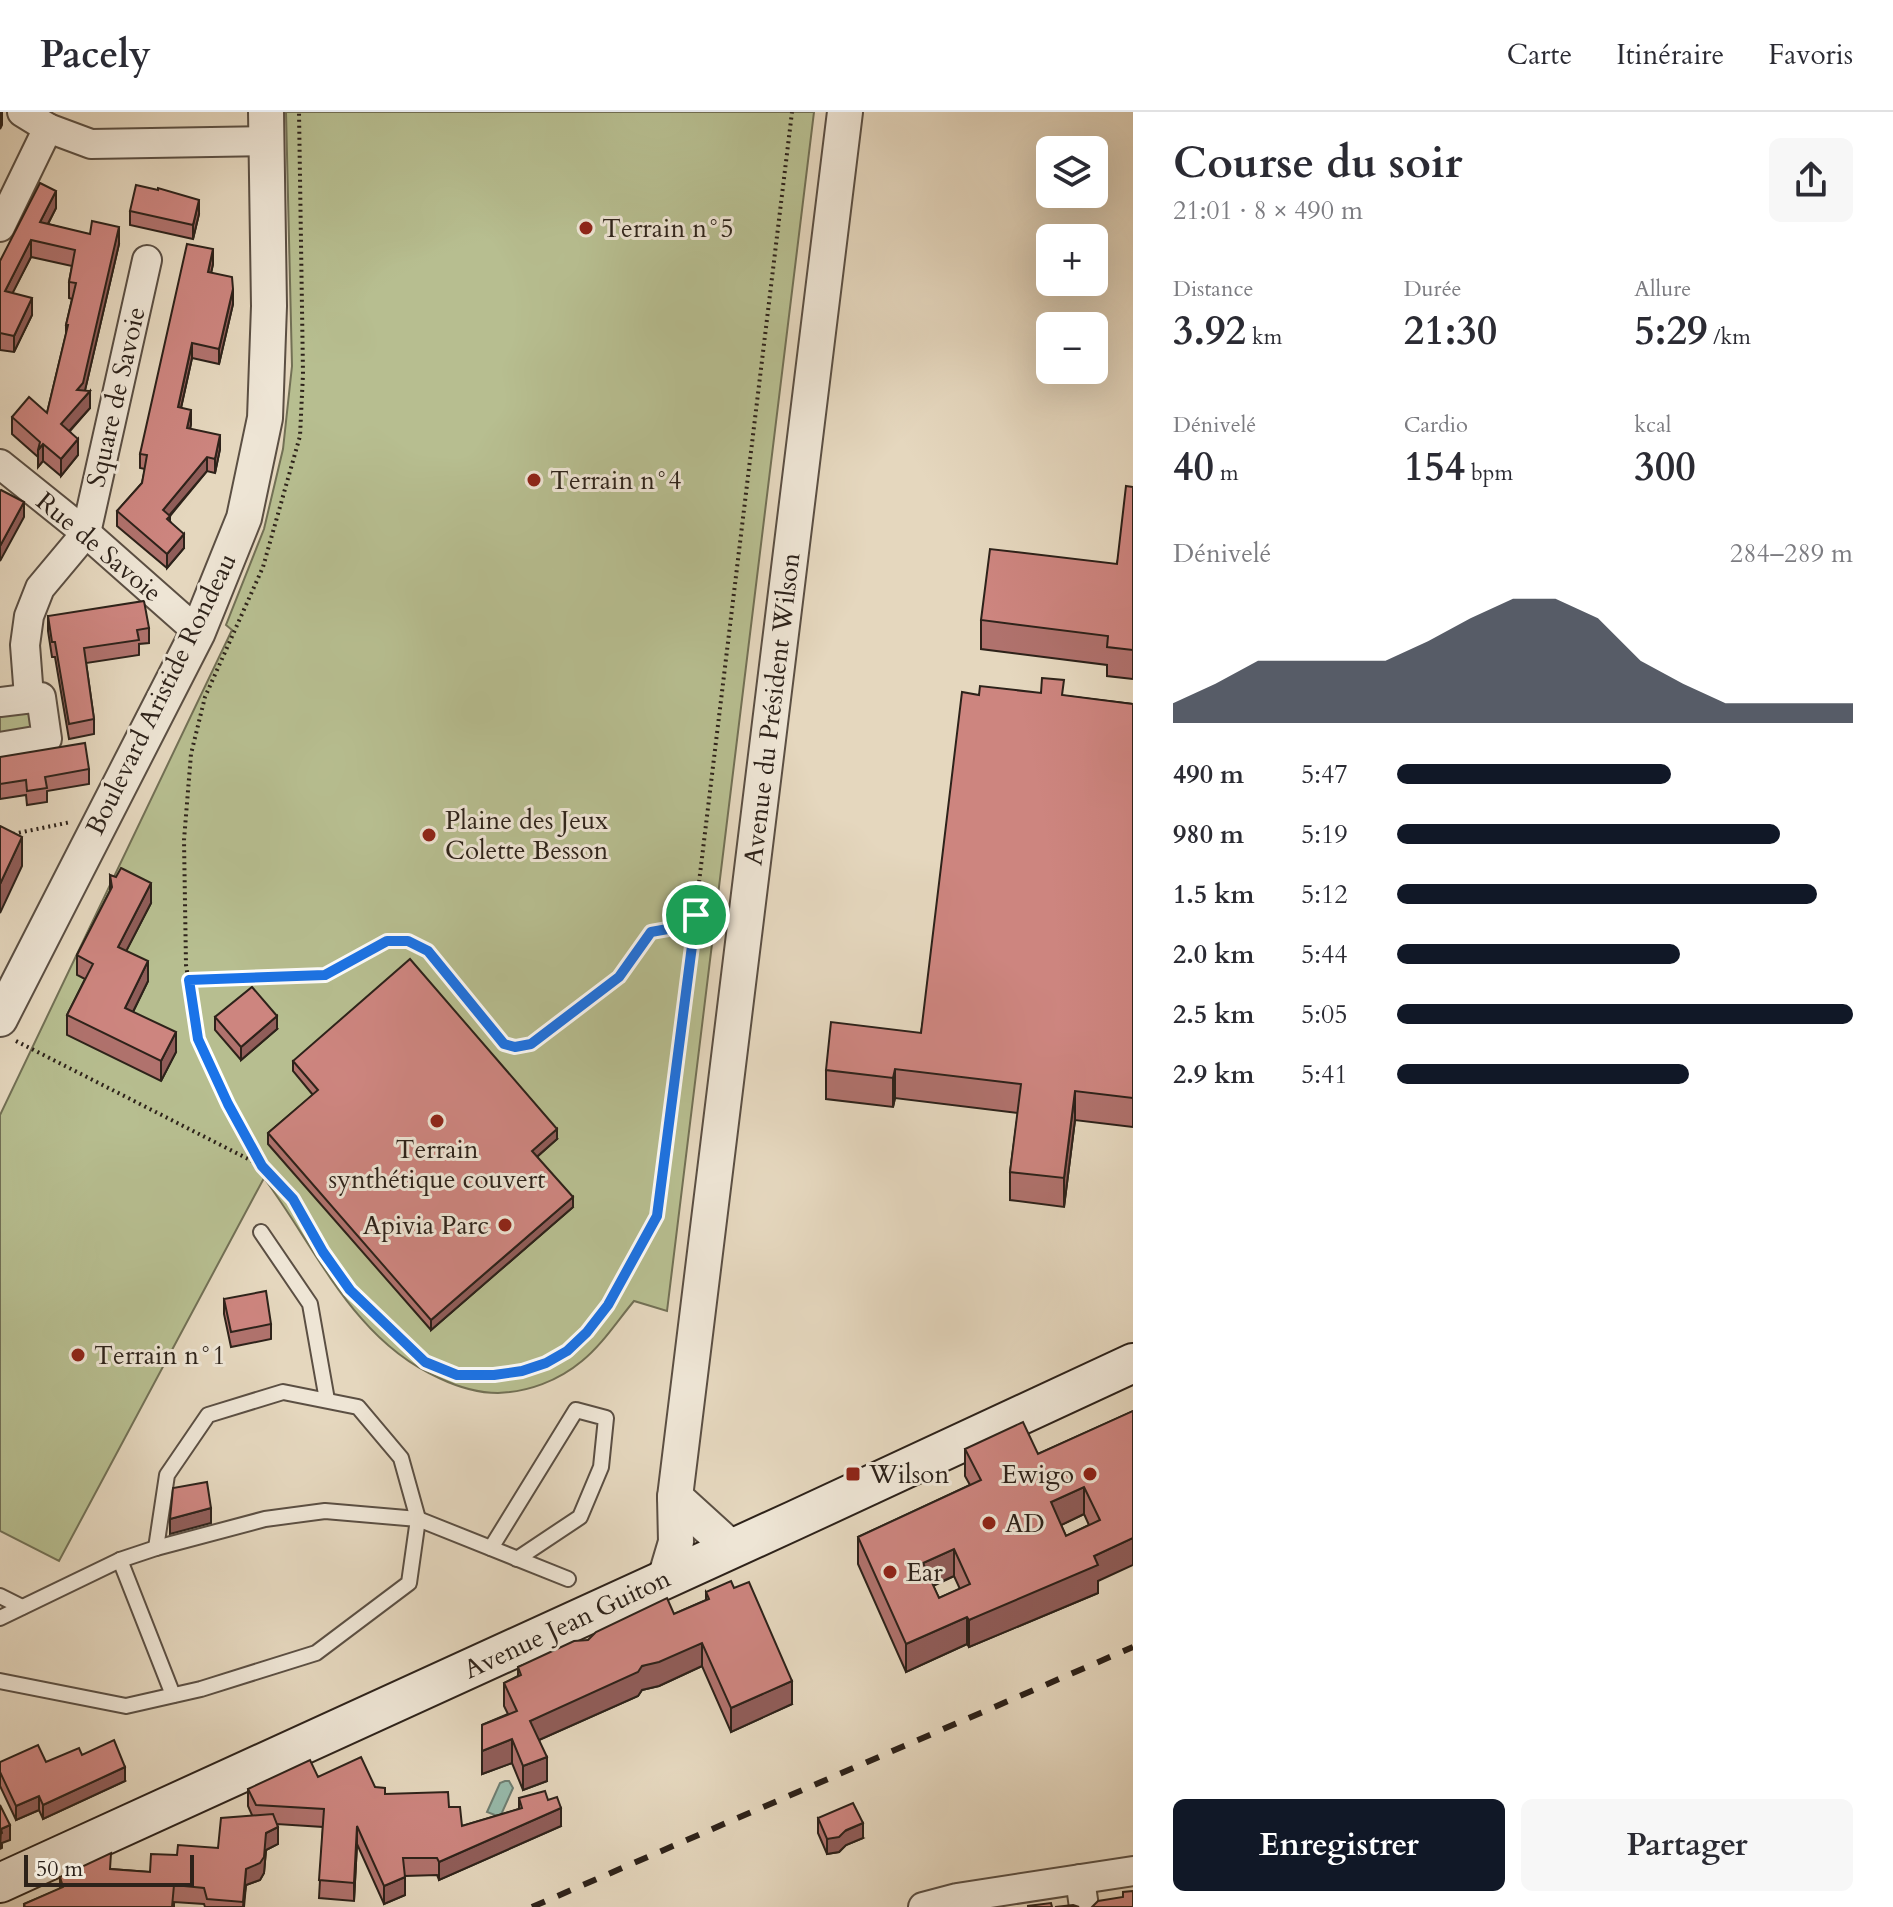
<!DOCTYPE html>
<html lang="fr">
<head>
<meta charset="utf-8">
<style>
  body { margin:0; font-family:Cardo,serif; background:#f7f7f7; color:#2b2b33; height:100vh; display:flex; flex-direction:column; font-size:30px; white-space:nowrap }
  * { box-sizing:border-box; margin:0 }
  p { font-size:26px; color:#7c7c81 }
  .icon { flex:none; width:44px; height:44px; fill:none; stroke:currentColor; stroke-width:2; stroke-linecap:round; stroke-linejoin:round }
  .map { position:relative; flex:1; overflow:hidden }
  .details { display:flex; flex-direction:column; background:#fff; width:760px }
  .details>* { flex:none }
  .controls { position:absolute; left:1036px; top:24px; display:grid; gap:16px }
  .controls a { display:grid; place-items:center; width:72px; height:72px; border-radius:12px; background:#fff; box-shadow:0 8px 32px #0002; font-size:40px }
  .scale { position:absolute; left:24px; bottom:20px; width:170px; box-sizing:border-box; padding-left:8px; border:4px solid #2d221a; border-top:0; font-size:22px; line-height:28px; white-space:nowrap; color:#2d221a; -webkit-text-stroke:6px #eee5d5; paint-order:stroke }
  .pin { position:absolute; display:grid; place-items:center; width:68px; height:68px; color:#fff; margin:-34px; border:4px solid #fff; border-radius:50%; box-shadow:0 2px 8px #0007 }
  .round { display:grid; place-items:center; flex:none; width:84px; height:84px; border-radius:12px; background:#f7f7f7 }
  .overview { display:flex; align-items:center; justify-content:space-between; height:136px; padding:0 40px }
  h1 { font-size:44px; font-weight:700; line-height:60px }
  .stats { display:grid; grid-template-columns:repeat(3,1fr); gap:12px; height:136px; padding:8px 40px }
  .stats div { display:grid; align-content:center }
  .stats b { font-size:40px; font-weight:700 }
  .stats small { font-size:22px; font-weight:400 }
  .stats p { font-size:22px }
  .chart { height:224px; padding:16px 40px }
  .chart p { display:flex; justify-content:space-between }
  .chart svg { width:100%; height:144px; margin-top:8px; fill:#111827; opacity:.7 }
  .cta { display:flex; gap:16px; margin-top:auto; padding:16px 40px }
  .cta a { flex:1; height:92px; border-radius:12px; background:#111827; color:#fff; font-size:32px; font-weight:700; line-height:92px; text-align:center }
  .cta a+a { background:#f7f7f7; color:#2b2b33 }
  ul { padding:0 40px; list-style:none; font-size:26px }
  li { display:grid; grid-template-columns:128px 96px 1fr; align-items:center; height:60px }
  li i { height:20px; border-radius:10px; background:#111827 }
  header { display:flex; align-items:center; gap:48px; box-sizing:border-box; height:112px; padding:0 40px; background:#fff; border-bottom:2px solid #e1e1e2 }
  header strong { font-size:38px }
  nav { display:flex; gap:44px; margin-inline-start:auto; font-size:28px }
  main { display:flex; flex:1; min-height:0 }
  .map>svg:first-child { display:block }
  .green { fill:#b7be90; stroke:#727055; stroke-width:2 }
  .water { fill:#97baab; stroke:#6d7d71; stroke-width:2 }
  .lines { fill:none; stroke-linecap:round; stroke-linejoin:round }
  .service-casing { stroke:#5b4f43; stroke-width:18 }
  .minor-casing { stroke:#5b4f43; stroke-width:32 }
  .tertiary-casing { stroke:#5b4f43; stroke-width:38 }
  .secondary-casing { stroke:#2d221a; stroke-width:42 }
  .path { stroke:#2d221a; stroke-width:4; stroke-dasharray:2 4; stroke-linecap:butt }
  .service { stroke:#eee5d5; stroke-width:14 }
  .minor { stroke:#eee5d5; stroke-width:28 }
  .tertiary { stroke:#eee5d5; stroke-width:34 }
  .secondary { stroke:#eee5d5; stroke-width:38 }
  .rail { stroke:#2d221a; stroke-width:6; stroke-dasharray:14 14; stroke-linecap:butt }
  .wall { fill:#b0726d; stroke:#2d221a; stroke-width:2; fill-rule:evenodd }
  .shaded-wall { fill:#905d59; stroke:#2d221a; stroke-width:2 }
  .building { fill:#cd857f; stroke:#2d221a; stroke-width:2; fill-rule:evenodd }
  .route-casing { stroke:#fff; stroke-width:16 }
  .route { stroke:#1a73e8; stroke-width:10 }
  .poi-dot { fill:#8f2418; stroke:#eee5d5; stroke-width:3 }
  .labels { text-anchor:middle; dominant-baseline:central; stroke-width:6; stroke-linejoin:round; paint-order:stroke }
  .poi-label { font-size:26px; fill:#2d221a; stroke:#eee5d5; text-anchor:start }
  .street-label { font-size:26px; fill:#2d221a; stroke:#eee5d5 }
</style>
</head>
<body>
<header>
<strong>Pacely</strong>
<nav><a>Carte</a><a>Itinéraire</a><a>Favoris</a></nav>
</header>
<main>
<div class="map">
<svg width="1133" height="1795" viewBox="0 0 1133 1795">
  <rect width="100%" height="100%" fill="#e5d7be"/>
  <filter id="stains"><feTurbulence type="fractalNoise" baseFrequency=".0025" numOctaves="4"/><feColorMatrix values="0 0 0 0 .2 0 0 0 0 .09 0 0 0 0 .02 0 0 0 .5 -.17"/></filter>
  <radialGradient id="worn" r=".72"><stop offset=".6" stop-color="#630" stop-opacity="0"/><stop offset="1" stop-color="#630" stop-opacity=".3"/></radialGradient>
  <!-- green -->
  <g class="green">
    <path d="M286,0H814L667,1199L634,1189C618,1208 602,1233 582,1249C558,1269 528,1280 498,1281C476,1281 458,1275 439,1266C353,1228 317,1137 264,1066L59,1449L0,1419V1003L232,518L226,513L264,417L283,337L292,254Z"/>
    <path d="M41,585L47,627L0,635V592Z"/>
  </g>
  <!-- water -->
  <path class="water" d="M505,1669H509L513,1676L500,1705L487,1700L500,1671Z"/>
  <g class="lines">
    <defs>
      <g id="service">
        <path d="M261,1120L310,1192L327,1288"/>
        <path d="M491,1436L576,1298L606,1306L601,1355L580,1405L517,1447"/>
        <path d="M120,1448L173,1583"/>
        <path d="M0,1484L22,1495"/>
        <path d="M0,1506L120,1448L156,1436L265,1407L325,1399L418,1407L568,1467"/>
        <path d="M0,1569L126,1594L201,1577L316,1541L409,1471L418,1407L401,1346L358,1295L283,1280L208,1303L167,1363L156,1436"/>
      </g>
      <g id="minor">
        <path d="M22,0L48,16"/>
        <path d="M0,115L48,16L91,32L265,29"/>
        <path d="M0,352L86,421L198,520"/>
        <path d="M29,585L25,533L29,504L40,476L86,421L147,148"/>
        <path d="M0,590L41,585L47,627L0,635"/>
        <path d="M1080,1767L1084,1795"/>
        <path d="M923,1795L957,1786L1133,1759"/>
      </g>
      <g id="tertiary">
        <path d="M0,907L198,520L244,406L265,306L269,194L266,0"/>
        <path d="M675,1385L731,1436"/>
        <path d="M665,1467L676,1430L675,1385L845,0"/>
      </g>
      <path id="secondary" d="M0,1771L795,1408L1133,1251"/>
    </defs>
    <!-- service casing -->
    <use href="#service" class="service-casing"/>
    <!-- minor casing -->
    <use href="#minor" class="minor-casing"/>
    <!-- tertiary casing -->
    <use href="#tertiary" class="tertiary-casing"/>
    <!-- secondary casing -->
    <use href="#secondary" class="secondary-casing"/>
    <!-- path -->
    <g class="path">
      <path d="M13,722L71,710"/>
      <path d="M189,868L325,863L387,829H408L428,839L504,932L515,935L531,932L619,865L651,820L679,815L696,803"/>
      <path d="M16,929L262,1054C273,1065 286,1077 295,1090C313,1119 327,1151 349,1178C372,1206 422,1257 458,1263C471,1265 488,1264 501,1262C530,1258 555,1250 577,1229C606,1202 642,1144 656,1106C659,1097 660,1086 662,1077L792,0"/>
      <path d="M262,1054L228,992L198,927L186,853L184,728L191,642L205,585L263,455L300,324L303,262L299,0"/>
    </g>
    <!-- service -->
    <use href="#service" class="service"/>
    <!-- minor -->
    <use href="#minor" class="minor"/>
    <!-- tertiary -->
    <use href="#tertiary" class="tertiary"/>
    <!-- secondary -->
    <use href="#secondary" class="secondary"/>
    <!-- rail -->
    <path class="rail" d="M532,1795L1133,1535"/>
  </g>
  <!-- wall -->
  <g class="wall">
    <path d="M158,78L199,102L193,127L130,113V99Z"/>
    <path d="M56,96L48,112L119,132L85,278L90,296L70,319L78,343L61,364L43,349L38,355V345L12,322V305L47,301L66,222V213L72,187L69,186V170L72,154L31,145L12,181L32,203L14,240L0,238V149Z"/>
    <path d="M213,152L211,161L233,192L219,252L192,246L181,296L191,312L190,317L220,337L215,361L207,359L170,404V409L184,436L167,456L117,414V399L142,371L145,357L140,356V342Z"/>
    <path d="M1133,375V567L1107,564V553L981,537V508L1117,452Z"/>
    <path d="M48,504L149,516V531L139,532V543L86,551L94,607V622L69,627L55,545H52L48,519Z"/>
    <path d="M1041,581L1133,592V1015L1075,1008L1064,1095L1010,1088V1060L1018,1001L895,986L893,995L826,987V958L921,921L979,583Z"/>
    <path d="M0,645L89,657V672L47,679V690L27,693L26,683L0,687Z"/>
    <path d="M110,763L151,791L126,839L148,869L133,900L176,940L161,969L67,923V903L85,867L77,863V843L110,779Z"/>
    <path d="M215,905L277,917L241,948L215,918Z"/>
    <path d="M293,949L557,1027L537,1045L573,1095L431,1218L268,1032V1021L313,983L293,959Z"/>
    <path d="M224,1187L271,1212V1227L231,1235L224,1202Z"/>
    <path d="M1133,1299L1098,1469V1481L969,1535L967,1532L906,1560L858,1452V1425L970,1373L965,1364V1337L1038,1342ZM1084,1402L1089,1413L1066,1424L1061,1413ZM954,1464L960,1477L939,1486L933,1474Z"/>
    <path d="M706,1480L792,1592L731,1620L702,1554L659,1574L642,1578L638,1584L539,1628L547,1669L523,1678L512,1651L482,1662V1613L508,1602L504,1594V1571L518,1564V1555L588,1528L674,1502L706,1488Z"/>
    <path d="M82,1643L125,1669L43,1707L39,1698L16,1708L0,1674V1650H46Z"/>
    <path d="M318,1665L375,1675L385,1682L449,1695L462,1714L519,1697V1686L548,1688L561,1714L439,1768L437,1763L405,1764V1783L384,1792L357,1732L354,1789L319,1786L323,1715L277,1712L278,1732L266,1738L264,1761L260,1768L246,1773L244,1795H205L204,1792L174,1790V1795H24V1792L60,1777V1765L111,1757L150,1760L177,1743L218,1736L252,1703L248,1694V1677Z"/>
    <path d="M818,1706L863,1726L846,1733L839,1740L827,1742L818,1721Z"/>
  </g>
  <!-- shaded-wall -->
  <g class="shaded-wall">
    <path d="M0,0H2V13L0,17Z"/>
    <path d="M56,79V96L40,127V110Z"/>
    <path d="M199,88V102L193,127V113Z"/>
    <path d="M119,115V132L83,287L90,279V296L61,328V312L77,278Z"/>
    <path d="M31,128V145L5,196V179Z"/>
    <path d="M213,137V152L208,175V160Z"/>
    <path d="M233,177V192L219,252V237Z"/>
    <path d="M32,186V203L14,240V224Z"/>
    <path d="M192,231V246L178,309V295Z"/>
    <path d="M191,298V312L187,331V316Z"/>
    <path d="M220,323V337L215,361V347Z"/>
    <path d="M78,327V343L61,364V347Z"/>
    <path d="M43,332V349L38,355V338Z"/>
    <path d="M207,345V359L167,406L170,404V418L163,398Z"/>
    <path d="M24,390V405L0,449V434Z"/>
    <path d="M184,422V436L167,456V442Z"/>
    <path d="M22,725V754L0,801V772Z"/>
    <path d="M151,771V791L118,855V835Z"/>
    <path d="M148,849V869L125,916V896Z"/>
    <path d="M277,904V917L241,948V935Z"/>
    <path d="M176,920V940L161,969V949Z"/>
    <path d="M895,957V986L893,995V966Z"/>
    <path d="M1075,979V1008L1064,1095V1066Z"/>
    <path d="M557,1017V1027L532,1049V1039Z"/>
    <path d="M573,1085V1095L431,1218V1208Z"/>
    <path d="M1084,1375V1402L1051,1418V1390Z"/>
    <path d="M211,1396V1411L170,1422V1407Z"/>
    <path d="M1133,1426V1453L1098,1469V1481L969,1535V1508L1094,1444Z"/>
    <path d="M954,1437V1464L923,1478V1451Z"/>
    <path d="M967,1505V1532L906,1560V1532Z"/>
    <path d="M702,1531V1554L659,1574L642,1578L638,1584L530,1632V1609L642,1554Z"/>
    <path d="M792,1569V1592L731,1620V1596Z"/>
    <path d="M512,1627V1651L482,1662V1639Z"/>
    <path d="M547,1645V1669L523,1678V1654Z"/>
    <path d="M125,1655V1669L43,1707V1693Z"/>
    <path d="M39,1684V1698L16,1708V1694Z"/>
    <path d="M561,1696V1714L439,1768V1750Z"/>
    <path d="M863,1711V1726L846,1733L839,1740L827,1742V1727Z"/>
    <path d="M10,1713V1728L2,1731V1736L0,1737L1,1717Z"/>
    <path d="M357,1714V1732L354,1789V1771Z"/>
    <path d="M278,1715V1732L266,1738L264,1761L260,1768L246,1773L243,1795L246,1757L266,1721Z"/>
    <path d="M405,1765V1783L384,1792V1774Z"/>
  </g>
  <!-- building -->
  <g class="building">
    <path d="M40,71L56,79L40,110L90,122L92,109L119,115L83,271L77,278L90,279L61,312L78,327L61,347L43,332L38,338L40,330L12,305L29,285L47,301L68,213H66L76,171L69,170L75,138L31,128L5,179L32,186L14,224L0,221V149Z"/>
    <path d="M136,73L158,78V76L199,88L193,113L130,99Z"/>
    <path d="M187,132L213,137L208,160L232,165L233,177L219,237L192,231L178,295L191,298L187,316L220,323L215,347L207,345L163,398L170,404L167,407L184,422L167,442L117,399L142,371L147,343L140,342Z"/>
    <path d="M1126,374L1133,375V538L1107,535L1108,524L981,508L990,437L1117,452Z"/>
    <path d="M1,378L24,390L0,434V379Z"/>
    <path d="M144,489L149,516L137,518L139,528L84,536L94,607L69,612L55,530H52L48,504Z"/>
    <path d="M1042,566L1064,568L1062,583L1133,592V986L1075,979L1064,1066L1010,1060L1021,972L895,957L893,966L826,958L831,910L921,921L962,580L979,583L980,574L1041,581Z"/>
    <path d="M85,631L89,657L45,665L47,676L27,679L26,668L0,672V645Z"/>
    <path d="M0,714L22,725L0,772Z"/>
    <path d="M121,756L151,771L118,835L148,849L125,896L176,920L161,949L67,903L93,852L77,843L112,775L110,763L116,765Z"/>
    <path d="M410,847L557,1017L532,1039L573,1085L431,1208L268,1021L318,978L293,949Z"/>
    <path d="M252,875L277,904L241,935L215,905Z"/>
    <path d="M266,1179L271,1212L231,1220L224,1187Z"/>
    <path d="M1133,1299V1426L1094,1444L1098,1453L969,1508L967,1505L906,1532L858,1425L981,1368L965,1337L1023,1310L1038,1342ZM1084,1375L1100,1408L1066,1424L1051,1390ZM954,1437L970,1472L939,1486L923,1451Z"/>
    <path d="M207,1370L211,1396L170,1407L173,1376Z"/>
    <path d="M731,1469L734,1476L749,1470L792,1569L731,1596L702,1531L659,1550L642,1554L638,1560L530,1609L547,1645L523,1654L512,1627L482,1639V1613L517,1599L504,1571L521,1563L518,1555L574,1529L588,1528L596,1520L667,1486L674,1502L709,1487L706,1480Z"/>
    <path d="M114,1628L125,1655L43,1693L39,1684L16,1694L0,1660V1650L38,1633L46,1650L79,1636L82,1643Z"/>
    <path d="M361,1645L375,1675L385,1676V1682L448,1680L449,1695H460L462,1714L522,1696L519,1686L545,1679L548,1688L557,1685L561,1696L439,1750L437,1746H403L405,1765L384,1774L357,1714L354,1771L319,1768L324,1697L256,1693L248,1677L310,1648L318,1665Z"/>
    <path d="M853,1691L863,1711L846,1718L839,1725L827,1727L818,1706Z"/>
    <path d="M0,1693L10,1713L1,1717L2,1721L0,1722Z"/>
    <path d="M273,1702L278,1715L266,1721L264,1745L260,1751L246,1757L243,1790L207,1787L204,1776L174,1773L172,1795H25L24,1792L63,1775L60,1765L111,1741L110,1757L150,1760L151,1742L177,1743L178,1733L218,1736L221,1706Z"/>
    <path d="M1133,1779V1795H1092L1098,1789L1123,1785V1780Z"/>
    <path d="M1051,1791L1052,1795H1028V1794Z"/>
    <path d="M1073,1793L1079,1795H1055Z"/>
  </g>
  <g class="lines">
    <defs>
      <path id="route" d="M696,803L657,1104L608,1193L587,1220L567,1239L546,1251L522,1259L494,1263H457L425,1250L350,1178L323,1140L293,1087L262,1054L228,992L198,927L189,868L325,863L387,829H408L428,839L504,932L515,935L531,932L619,865L651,820L679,815Z"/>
    </defs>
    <!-- route casing -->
    <use href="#route" class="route-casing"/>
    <!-- route -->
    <use href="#route" class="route"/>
  </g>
  <!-- markers -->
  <g class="poi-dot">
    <circle cx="586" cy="116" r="8"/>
    <circle cx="534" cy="368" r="8"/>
    <circle cx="429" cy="723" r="8"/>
    <circle cx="437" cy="1009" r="8"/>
    <circle cx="505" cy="1113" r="8"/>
    <circle cx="78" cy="1243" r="8"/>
    <rect x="845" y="1354" width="16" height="16" rx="4"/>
    <circle cx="1090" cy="1362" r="8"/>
    <circle cx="989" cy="1411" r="8"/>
    <circle cx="890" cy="1460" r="8"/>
  </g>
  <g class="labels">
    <!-- poi labels -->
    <g class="poi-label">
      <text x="602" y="116">Terrain n°5</text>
      <text x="550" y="368">Terrain n°4</text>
      <text x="445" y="708">Plaine des Jeux<tspan x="445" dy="30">Colette Besson</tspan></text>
      <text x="437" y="1037" text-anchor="middle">Terrain<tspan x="437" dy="30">synthétique couvert</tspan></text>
      <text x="489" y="1113" text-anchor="end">Apivia Parc</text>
      <text x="94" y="1243">Terrain n°1</text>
      <text x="869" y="1362">Wilson</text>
      <text x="1074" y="1362" text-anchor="end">Ewigo</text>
      <text x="1005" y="1411">AD</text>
      <text x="906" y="1460">Ear</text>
    </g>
    <!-- street labels -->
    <g class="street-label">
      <text transform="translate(116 285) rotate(-77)">Square de Savoie</text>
      <text transform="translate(99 435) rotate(40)">Rue de Savoie</text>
      <text transform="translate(161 582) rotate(-64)">Boulevard Aristide Rondeau</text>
      <text transform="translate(772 597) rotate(-83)">Avenue du Président Wilson</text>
      <text transform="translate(567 1512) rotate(-25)">Avenue Jean Guiton</text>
    </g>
  </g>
  <rect width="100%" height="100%" filter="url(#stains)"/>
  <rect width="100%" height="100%" fill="url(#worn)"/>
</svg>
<div class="controls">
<a><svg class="icon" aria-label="layers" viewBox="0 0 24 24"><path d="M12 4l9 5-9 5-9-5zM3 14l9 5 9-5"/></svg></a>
<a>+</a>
<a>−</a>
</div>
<div class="scale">50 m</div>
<div class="pin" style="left:696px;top:803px;background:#1e9e55"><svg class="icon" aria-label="arrive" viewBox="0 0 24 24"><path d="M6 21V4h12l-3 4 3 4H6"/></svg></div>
</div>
<section class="details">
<div class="overview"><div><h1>Course du soir</h1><p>21:01 · 8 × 490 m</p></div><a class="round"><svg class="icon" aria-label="share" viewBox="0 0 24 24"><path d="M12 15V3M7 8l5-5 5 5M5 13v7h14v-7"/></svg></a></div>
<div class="stats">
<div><p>Distance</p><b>3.92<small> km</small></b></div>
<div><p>Durée</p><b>21:30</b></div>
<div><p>Allure</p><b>5:29<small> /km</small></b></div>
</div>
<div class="stats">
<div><p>Dénivelé</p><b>40<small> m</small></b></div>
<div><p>Cardio</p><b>154<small> bpm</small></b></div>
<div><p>kcal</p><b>300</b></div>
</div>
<div class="chart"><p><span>Dénivelé</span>284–289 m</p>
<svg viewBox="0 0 160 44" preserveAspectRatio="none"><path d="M0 44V38L10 32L20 25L30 25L40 25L50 25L60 19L70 12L80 6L90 6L100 12L110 25L120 32L130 38L140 38L150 38L160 38V44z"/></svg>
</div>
<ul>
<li><b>490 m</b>5:47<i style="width:60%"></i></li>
<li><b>980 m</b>5:19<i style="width:84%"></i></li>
<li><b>1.5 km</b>5:12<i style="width:92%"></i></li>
<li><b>2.0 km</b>5:44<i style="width:62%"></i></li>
<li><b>2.5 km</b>5:05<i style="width:100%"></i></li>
<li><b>2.9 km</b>5:41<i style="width:64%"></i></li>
</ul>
<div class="cta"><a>Enregistrer</a><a>Partager</a></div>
</section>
</main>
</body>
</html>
